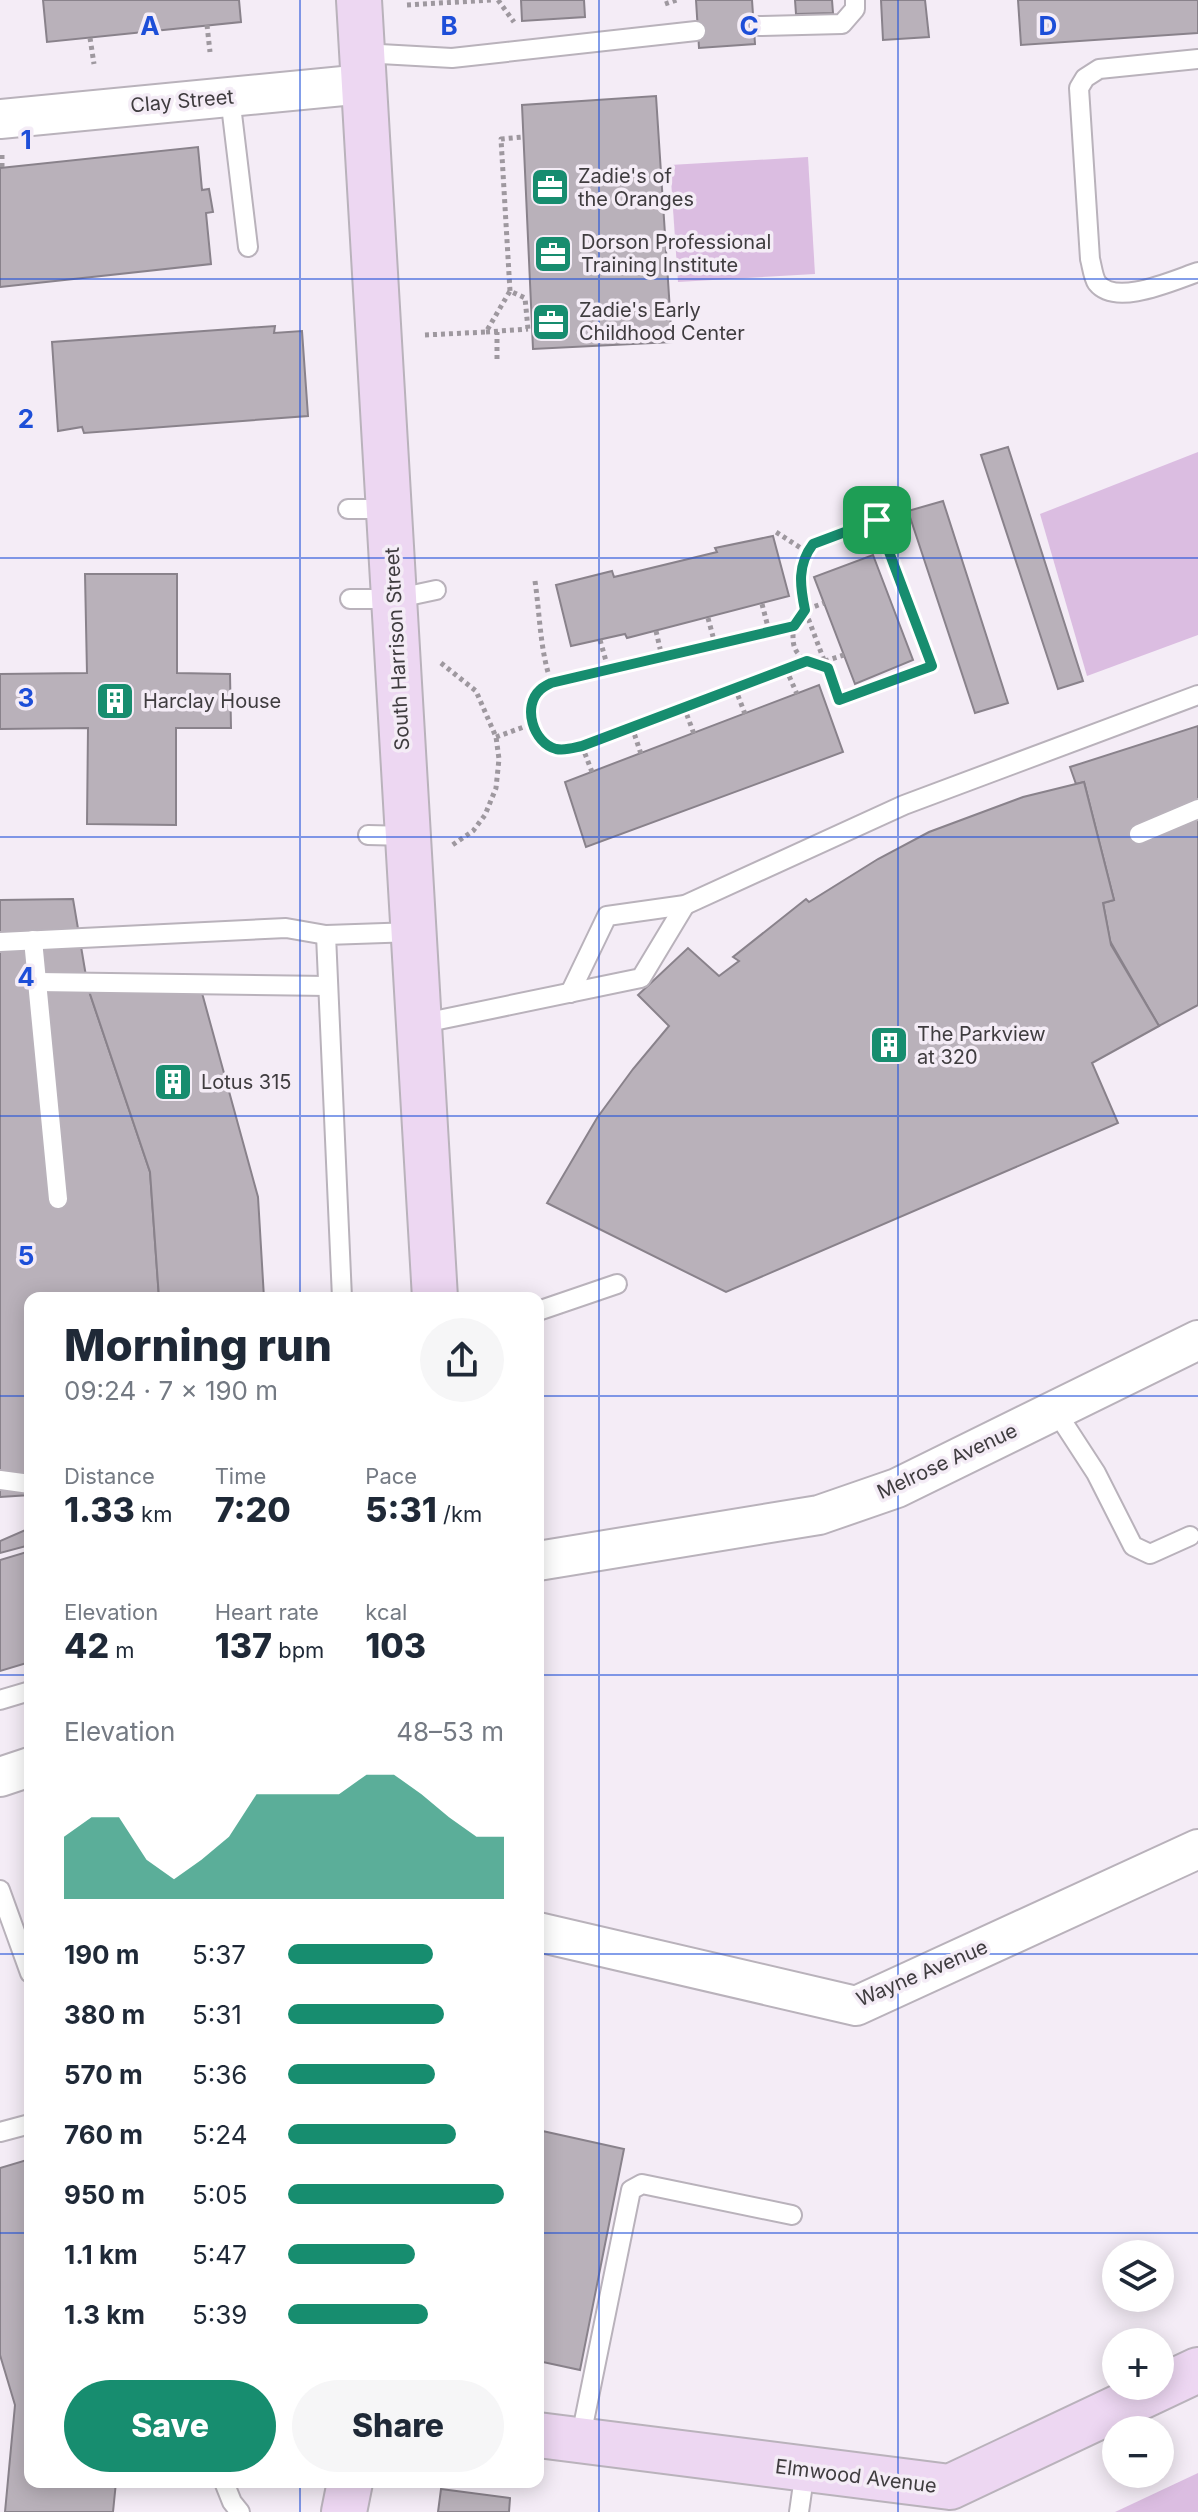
<!DOCTYPE html>
<html lang="en">
<head>
<meta charset="utf-8">
<style>
  body { margin:0; font-family:Inter,sans-serif; background:#f6f6f7; color:#1f2937; height:100vh; display:flex; flex-direction:column; font-size:30px; white-space:nowrap }
  * { box-sizing:border-box; margin:0 }
  p { font-size:26px; color:#747a83 }
  .icon { flex:none; width:44px; height:44px; fill:none; stroke:currentColor; stroke-width:2; stroke-linecap:round; stroke-linejoin:round }
  .map { position:relative; flex:1; overflow:hidden }
  .sheet { position:absolute; left:24px; top:1292px; width:520px; height:1196px; display:flex; flex-direction:column; background:#fff; border-radius:16px; box-shadow:0 4px 20px #0003 }
  .sheet>* { flex:none }
  .buttons { position:absolute; left:1102px; top:2240px; display:grid; gap:16px }
  .buttons a { display:grid; place-items:center; width:72px; height:72px; border-radius:50%; background:#fff; box-shadow:0 4px 20px #0003; font-size:40px }
  .pin { position:absolute; display:grid; place-items:center; width:68px; height:68px; color:#fff; margin:-34px; border-radius:16px; box-shadow:0 4px 12px #0006 }
  .round { display:grid; place-items:center; flex:none; width:84px; height:84px; border-radius:42px; background:#f6f6f7 }
  .overview { display:flex; align-items:center; justify-content:space-between; height:136px; padding:0 40px }
  h1 { font-size:44px; font-weight:800; line-height:60px }
  .stats { display:grid; grid-template-columns:repeat(3,1fr); gap:12px; height:136px; padding:8px 40px }
  .stats div { display:grid; align-content:center }
  .stats b { font-size:34px; font-weight:800 }
  .stats small { font-size:22px; font-weight:400 }
  .stats p { font-size:22px }
  .chart { height:224px; padding:16px 40px }
  .chart p { display:flex; justify-content:space-between }
  .chart svg { width:100%; height:144px; margin-top:8px; fill:#178d6f; opacity:.7 }
  .action { display:flex; gap:16px; margin-top:auto; padding:16px 40px }
  .action a { flex:1; height:92px; border-radius:48px; background:#178d6f; color:#fff; font-size:32px; font-weight:800; line-height:92px; text-align:center }
  .action a+a { background:#f6f6f7; color:#1f2937 }
  ul { padding:0 40px; list-style:none; font-size:26px }
  li { display:grid; grid-template-columns:128px 96px 1fr; align-items:center; height:60px }
  li i { height:20px; border-radius:10px; background:#178d6f }
  .map>svg:first-child { display:block }
  .green { fill:#dbbde1 }
  .building { fill:#b9b1ba; stroke:#89828b; stroke-width:2 }
  .lines { fill:none; stroke-linecap:round; stroke-linejoin:round }
  .lane-casing { stroke:#b9b2bb; stroke-width:22 }
  .street-casing { stroke:#b9b2bb; stroke-width:42 }
  .secondary-casing { stroke:#b9b2bb; stroke-width:48 }
  .path { stroke:#9e989f; stroke-width:5; stroke-dasharray:4 4; stroke-linecap:butt }
  .lane { stroke:#fff; stroke-width:18 }
  .street { stroke:#fff; stroke-width:38 }
  .secondary { stroke:#edd7f2; stroke-width:44 }
  .route-casing { stroke:#fff; stroke-width:16 }
  .route { stroke:#178d6f; stroke-width:10 }
  .grid { fill:none; stroke:#1d4ed8; stroke-width:2; stroke-opacity:0.55 }
  .labels { text-anchor:middle; dominant-baseline:central; stroke-width:7; stroke-linejoin:round; paint-order:stroke }
  .street-label { font-size:20px; fill:#3f3c3f; stroke:#f4ecf6 }
  .poi-label { font-size:20px; fill:#3f3c3f; stroke:#f4ecf6; text-anchor:start }
  .grid-label { font-size:26px; text-anchor:middle; font-weight:bold; fill:#1d4ed8; stroke:#f4ecf6; stroke-width:7; stroke-linejoin:round; paint-order:stroke }
</style>
</head>
<body>
<div class="map">
<svg width="1198" height="2512" viewBox="0 0 1198 2512">
  <rect width="100%" height="100%" fill="#f4ecf6"/>
  <!-- green -->
  <g class="green">
    <path d="M808,157L815,274L678,282L670,165Z"/>
    <path d="M1198,452V635L1087,676L1040,514Z"/>
    <path d="M1198,2473V2512H1115Z"/>
  </g>
  <!-- building -->
  <g class="building">
    <path d="M43,0H239L241,22L47,42Z"/>
    <path d="M521,0H584L585,17L522,21Z"/>
    <path d="M696,0H752L755,44L699,48Z"/>
    <path d="M795,0H832L833,13L796,14Z"/>
    <path d="M881,0H925L929,37L883,40Z"/>
    <path d="M1018,0H1198V33L1021,45Z"/>
    <path d="M656,96L672,342L533,349L522,105Z"/>
    <path d="M198,147L202,190L209,189L213,212L206,213L211,264L0,287V168Z"/>
    <path d="M275,326L274,333L302,331L308,416L84,433L82,427L58,431L52,342Z"/>
    <path d="M1008,447L1083,681L1058,689L981,455Z"/>
    <path d="M943,501L1008,703L975,713L908,511Z"/>
    <path d="M773,536L789,596L627,638L625,634L571,646L556,585L612,571L614,577L717,552L715,548Z"/>
    <path d="M873,555L913,660L855,684L814,577Z"/>
    <path d="M85,574H177V673L230,674L231,728H176V825L87,824L88,728L0,729V674L87,673Z"/>
    <path d="M819,685L843,752L586,847L565,782Z"/>
    <path d="M1198,726V1005L1159,1026L1110,941L1103,903L1114,900L1084,782L1076,784L1070,767Z"/>
    <path d="M1084,782L1114,900L1103,903L1111,945L1159,1026L1092,1063L1118,1123L726,1292L547,1203L597,1118L633,1069L669,1026L638,995L688,948L719,976L739,961L733,957L806,899L809,902L878,859L929,832L1023,797Z"/>
    <path d="M73,899L88,988L150,1172L159,1298H30V1495L0,1497V900Z"/>
    <path d="M88,988L202,993L258,1197L264,1298H159L150,1172Z"/>
    <path d="M30,1528V1545L0,1553V1541Z"/>
    <path d="M30,1551V1662L0,1671V1560Z"/>
    <path d="M538,2130L624,2149L580,2370L538,2361Z"/>
    <path d="M30,2159V2482H116L113,2512H5L15,2405L0,2355V2168Z"/>
    <path d="M441,2489L510,2498L509,2512H438Z"/>
  </g>
  <g class="lines">
    <defs>
      <g id="lane">
        <path d="M759,26L842,24L855,9V0"/>
        <path d="M362,53L452,58L696,31"/>
        <path d="M1198,59L1099,69L1085,78L1079,88L1090,259C1092,266 1093,277 1097,283C1116,307 1174,280 1198,272"/>
        <path d="M230,97L248,247"/>
        <path d="M348,509H389"/>
        <path d="M350,599H394L436,590"/>
        <path d="M1139,834L1198,809"/>
        <path d="M368,835L408,836"/>
        <path d="M33,940L58,1199"/>
        <path d="M0,942L286,928L326,935"/>
        <path d="M37,982L328,986"/>
        <path d="M570,993L607,916L685,905L904,805L1198,695"/>
        <path d="M419,1024L641,978L685,905"/>
        <path d="M342,1298L326,935L414,932"/>
        <path d="M538,1311L617,1284"/>
        <path d="M1055,1410L1096,1473L1133,1546L1150,1554L1190,1536"/>
        <path d="M0,1480L30,1484"/>
        <path d="M0,1700L30,1691"/>
        <path d="M0,1890L30,1973"/>
        <path d="M0,2132L30,2124"/>
        <path d="M580,2441L631,2190L642,2184L792,2215"/>
        <path d="M224,2482L232,2502L240,2512"/>
        <path d="M799,2512L805,2470"/>
      </g>
      <g id="street">
        <path d="M0,119L364,84"/>
        <path d="M538,1561L819,1515L897,1488L1198,1340"/>
        <path d="M0,1777L30,1767"/>
        <path d="M538,1932L856,2006L1198,1849"/>
      </g>
      <g id="secondary">
        <path d="M359,0L435,1298"/>
        <path d="M538,2435L950,2487L1198,2370"/>
        <path d="M344,2512L350,2482"/>
      </g>
    </defs>
    <!-- lane casing -->
    <use href="#lane" class="lane-casing"/>
    <!-- street casing -->
    <use href="#street" class="street-casing"/>
    <!-- secondary casing -->
    <use href="#secondary" class="secondary-casing"/>
    <!-- path -->
    <g class="path">
      <path d="M498,0L514,22"/>
      <path d="M665,4L677,0"/>
      <path d="M407,5L491,0"/>
      <path d="M207,25L210,52"/>
      <path d="M90,38L94,64"/>
      <path d="M2,155V167"/>
      <path d="M510,291L501,139L523,137"/>
      <path d="M486,332L528,329"/>
      <path d="M425,335L486,332L510,291L525,298L528,329H532"/>
      <path d="M497,359V332"/>
      <path d="M807,552L813,544L877,520L932,666L839,700L805,610L824,603"/>
      <path d="M535,581C540,616 540,650 551,682"/>
      <path d="M762,604L769,631"/>
      <path d="M708,618L715,644"/>
      <path d="M794,626C789,657 803,659 828,668"/>
      <path d="M656,631L662,657"/>
      <path d="M600,640L608,668"/>
      <path d="M825,661L844,655"/>
      <path d="M441,663L476,691L496,737L499,759L496,788L485,815L473,831L451,846"/>
      <path d="M786,669L797,694"/>
      <path d="M735,688L745,714"/>
      <path d="M684,707L694,734"/>
      <path d="M532,724C542,741 548,748 568,750L807,661"/>
      <path d="M632,727L641,754"/>
      <path d="M496,737L532,724C531,704 534,693 551,683L794,626L805,610L799,580L807,552L776,532"/>
      <path d="M582,746L592,772"/>
    </g>
    <!-- lane -->
    <use href="#lane" class="lane"/>
    <!-- street -->
    <use href="#street" class="street"/>
    <!-- secondary -->
    <use href="#secondary" class="secondary"/>
  </g>
  <g class="lines">
    <defs>
      <path id="route" d="M877,520L932,666L839,700L828,668L807,661L582,746C573,748 565,751 556,749C533,743 522,706 540,690C543,687 547,685 551,683L794,626L805,610C800,586 797,565 813,544Z"/>
    </defs>
    <!-- route casing -->
    <use href="#route" class="route-casing"/>
    <!-- route -->
    <use href="#route" class="route"/>
  </g>
  <!-- grid -->
  <path class="grid" d="M300,0V1298M599,0V2512M898,0V2512M0,279H1198M0,558H1198M0,837H1198M0,1116H1198M0,1396H30M538,1396H1198M0,1675H30M538,1675H1198M0,1954H30M538,1954H1198M0,2233H30M538,2233H1198M300,2482V2512"/>
  <!-- icons -->
  <defs>
    <symbol id="office-square" viewBox="-11 -11 22 22"><rect x="-9" y="-9" width="18" height="18" rx="4" fill="#178d6f" stroke="#f4ecf6"/><path d="M-6-3h4V-5.5h4V-3h4V5H-6ZM-1-4.5V-3h2v-1.5ZM-6 0V1H6V0Z" fill="#fff"/></symbol>
    <symbol id="building-square" viewBox="-11 -11 22 22"><rect x="-9" y="-9" width="18" height="18" rx="4" fill="#178d6f" stroke="#f4ecf6"/><path d="M-4-6H4V6H1V3H-1V6H-4ZM-2.5-4.3h1.7v1.8h-1.7ZM.8-4.3h1.7v1.8H.8ZM-2.5-1h1.7V.8h-1.7ZM.8-1h1.7V.8H.8Z" fill="#fff"/></symbol>
  </defs>
  <g fill-rule="evenodd">
    <use href="#office-square" x="528" y="165" width="44" height="44"/>
    <use href="#office-square" x="531" y="232" width="44" height="44"/>
    <use href="#office-square" x="529" y="300" width="44" height="44"/>
    <use href="#building-square" x="93" y="679" width="44" height="44"/>
    <use href="#building-square" x="867" y="1023" width="44" height="44"/>
    <use href="#building-square" x="151" y="1060" width="44" height="44"/>
  </g>
  <g class="labels">
    <!-- street labels -->
    <g class="street-label">
      <text transform="translate(182 101) rotate(-5)">Clay Street</text>
      <text transform="translate(397 649) rotate(-93)">South Harrison Street</text>
      <text transform="translate(947 1461) rotate(-25)">Melrose Avenue</text>
      <text transform="translate(922 1973) rotate(-23)">Wayne Avenue</text>
      <text transform="translate(856 2476) rotate(7)">Elmwood Avenue</text>
    </g>
    <!-- poi labels -->
    <g class="poi-label">
      <text x="578" y="176">Zadie's of<tspan x="578" dy="23">the Oranges</tspan></text>
      <text x="581" y="242">Dorson Professional<tspan x="581" dy="23">Training Institute</tspan></text>
      <text x="579" y="310">Zadie's Early<tspan x="579" dy="23">Childhood Center</tspan></text>
      <text x="143" y="701">Harclay House</text>
      <text x="917" y="1034">The Parkview<tspan x="917" dy="23">at 320</tspan></text>
      <text x="201" y="1082">Lotus 315</text>
    </g>
  </g>
  <g class="grid-label">
    <text x="150" y="35">A</text>
    <text x="449" y="35">B</text>
    <text x="749" y="35">C</text>
    <text x="1048" y="35">D</text>
    <text x="26" y="149">1</text>
    <text x="26" y="428">2</text>
    <text x="26" y="707">3</text>
    <text x="26" y="986">4</text>
    <text x="26" y="1265">5</text>
  </g>
</svg>
<div class="buttons">
<a><svg class="icon" aria-label="layers" viewBox="0 0 24 24"><path d="M12 4l9 5-9 5-9-5zM3 14l9 5 9-5"/></svg></a>
<a>+</a>
<a>−</a>
</div>
<div class="pin" style="left:877px;top:520px;background:#1e9e55"><svg class="icon" aria-label="arrive" viewBox="0 0 24 24"><path d="M6 21V4h12l-3 4 3 4H6"/></svg></div>
<section class="sheet">
<div class="overview"><div><h1>Morning run</h1><p>09:24 · 7 × 190 m</p></div><a class="round"><svg class="icon" aria-label="share" viewBox="0 0 24 24"><path d="M12 15V3M7 8l5-5 5 5M5 13v7h14v-7"/></svg></a></div>
<div class="stats">
<div><p>Distance</p><b>1.33<small> km</small></b></div>
<div><p>Time</p><b>7:20</b></div>
<div><p>Pace</p><b>5:31<small> /km</small></b></div>
</div>
<div class="stats">
<div><p>Elevation</p><b>42<small> m</small></b></div>
<div><p>Heart rate</p><b>137<small> bpm</small></b></div>
<div><p>kcal</p><b>103</b></div>
</div>
<div class="chart"><p><span>Elevation</span>48–53 m</p>
<svg viewBox="0 0 160 44" preserveAspectRatio="none"><path d="M0 44V25L10 19L20 19L30 32L40 38L50 32L60 25L70 12L80 12L90 12L100 12L110 6L120 6L130 12L140 19L150 25L160 25V44z"/></svg>
</div>
<ul>
<li><b>190 m</b>5:37<i style="width:67%"></i></li>
<li><b>380 m</b>5:31<i style="width:72%"></i></li>
<li><b>570 m</b>5:36<i style="width:68%"></i></li>
<li><b>760 m</b>5:24<i style="width:78%"></i></li>
<li><b>950 m</b>5:05<i style="width:100%"></i></li>
<li><b>1.1 km</b>5:47<i style="width:59%"></i></li>
<li><b>1.3 km</b>5:39<i style="width:65%"></i></li>
</ul>
<div class="action"><a>Save</a><a>Share</a></div>
</section>
</div>
</body>
</html>
